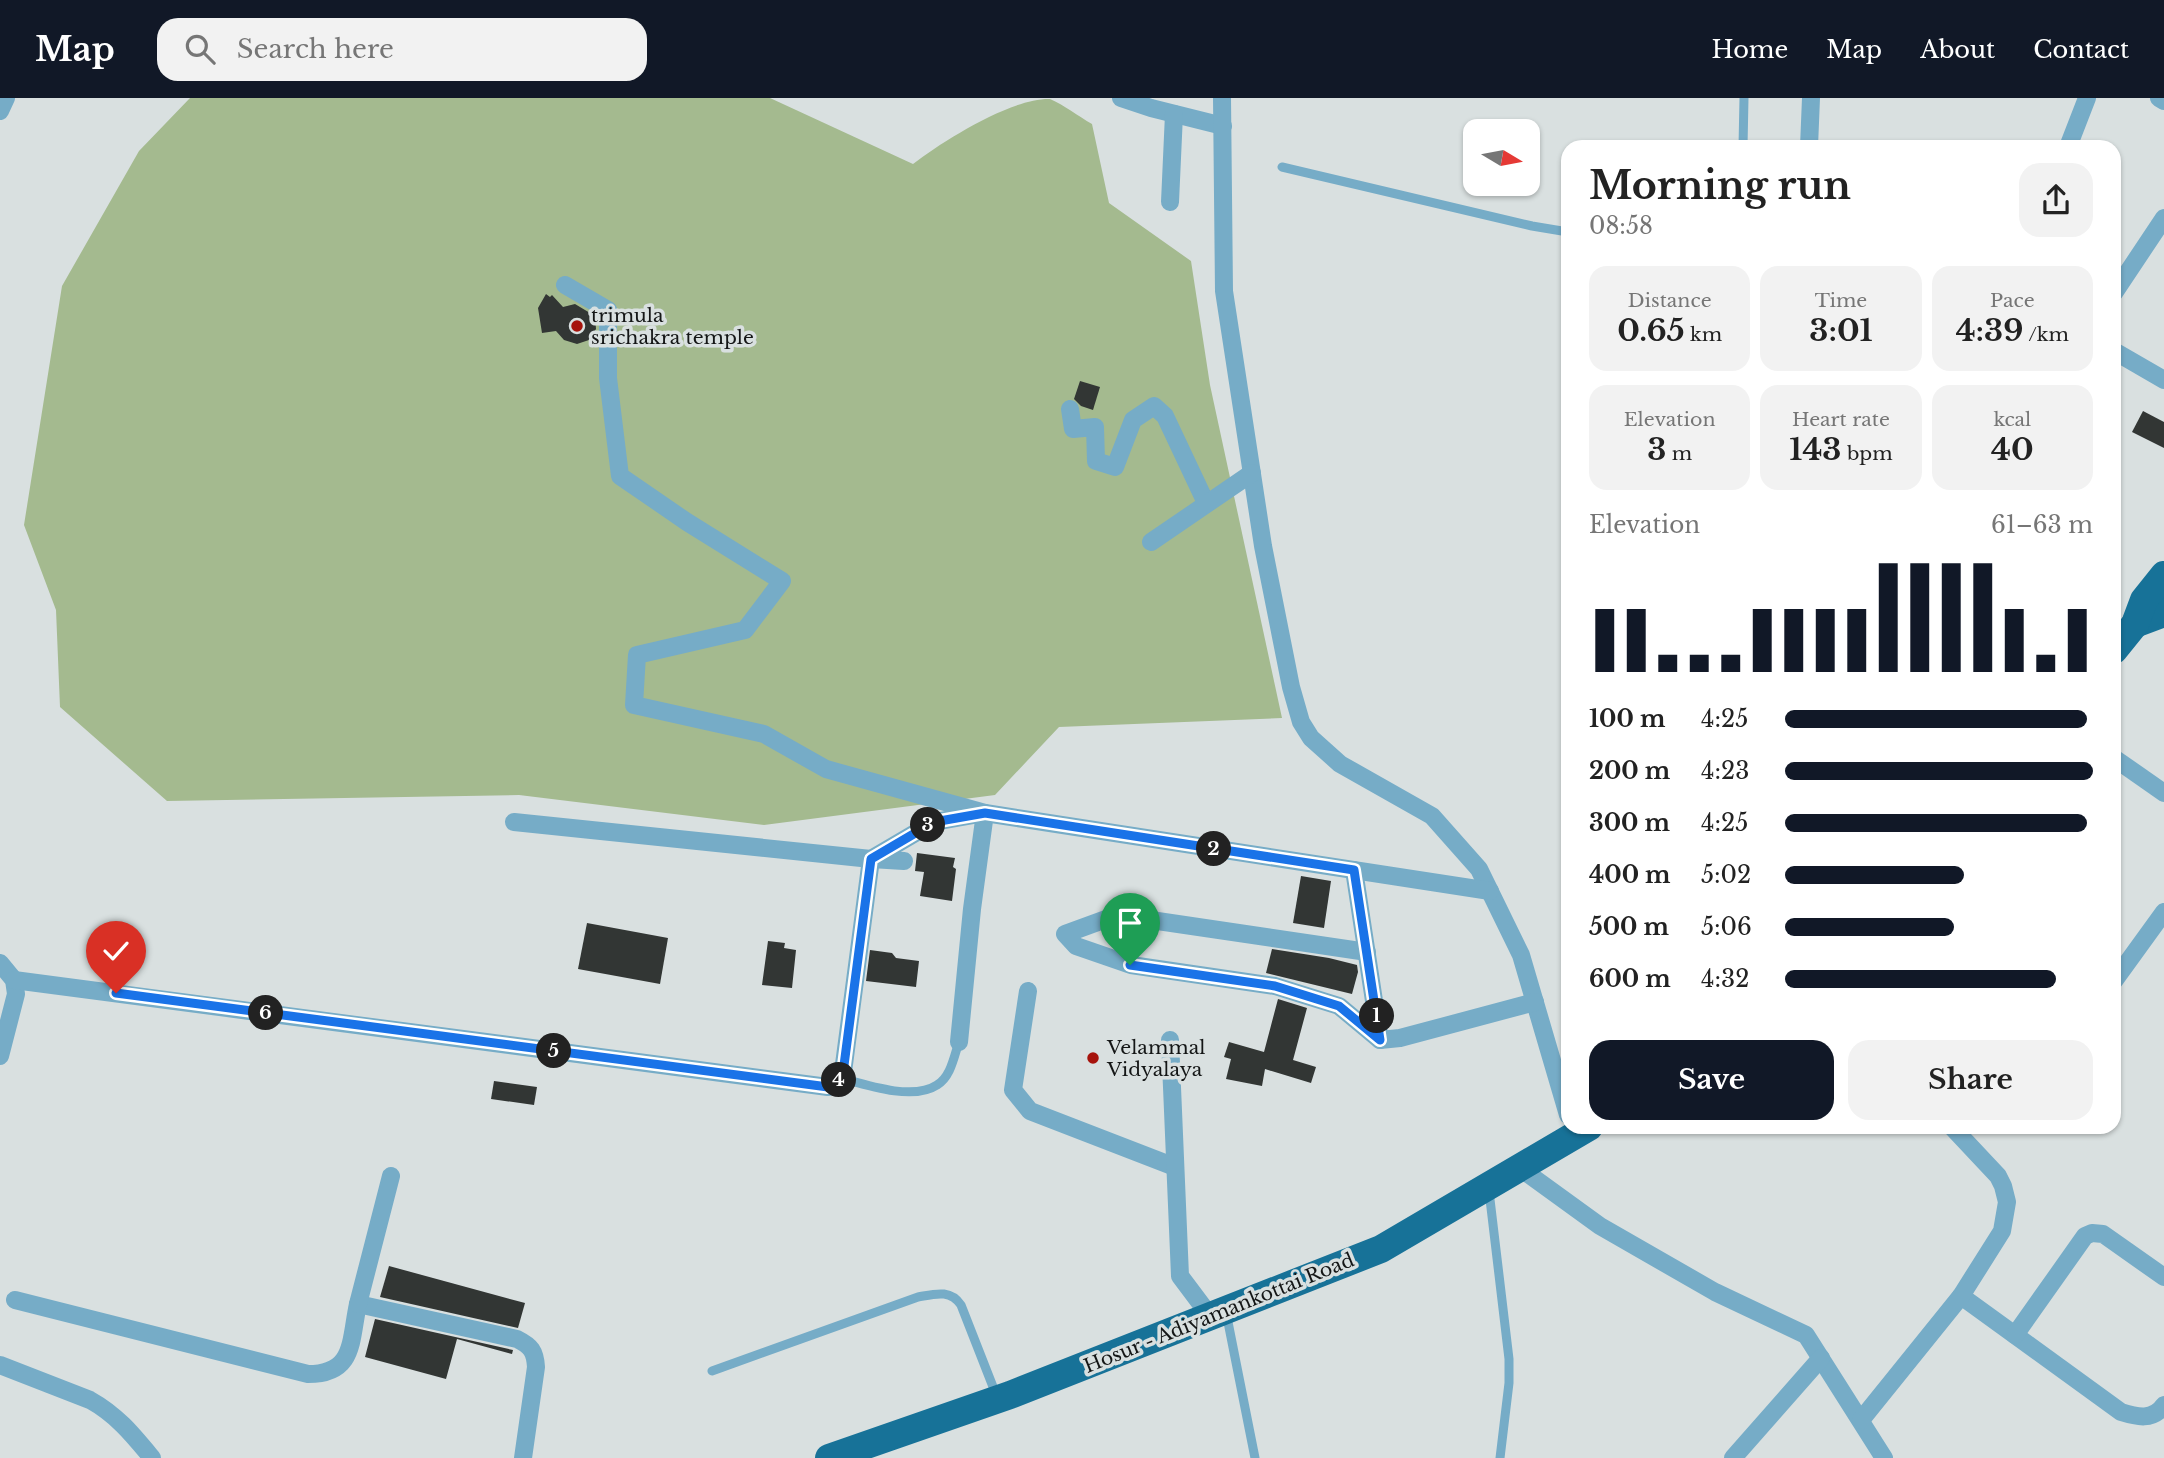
<!DOCTYPE html>
<html lang="en">
<head>
<meta charset="utf-8">
<style>
  body { margin:0; font-family:"Libre Baskerville",serif; background:#f2f2f2; color:#222; height:100vh; display:flex; flex-direction:column; font-size:26px; white-space:nowrap }
  * { box-sizing:border-box; margin:0 }
  p { font-size:23px; color:#767676 }
  .icon { flex:none; width:38px; height:38px; fill:none; stroke:currentColor; stroke-width:2; stroke-linecap:round; stroke-linejoin:round }
  .map { position:relative; flex:1; overflow:hidden }
  .side { position:absolute; left:1561px; top:42px; width:560px; height:994px; display:flex; flex-direction:column; background:#fff; border-radius:21px; box-shadow:0 2px 5px #0004 }
  .side>* { flex:none }
  .needle { width:46px; rotate:100deg }
  .tools { position:absolute; left:1463px; top:21px; display:grid; gap:14px }
  .tools a { display:grid; place-items:center; width:77px; height:77px; border-radius:14px; background:#fff; box-shadow:0 2px 5px #0004; font-size:35px }
  .pin { position:absolute; display:grid; place-items:center; width:60px; height:60px; color:#fff; margin:-72px -30px; border-radius:50% 50% 50% 0; rotate:-45deg; box-shadow:0 0 7px #0007 }
  .pin .icon { rotate:45deg }
  .km { position:absolute; width:35px; height:35px; margin:-18px; border-radius:50%; background:#222; color:#fff; font-size:19px; line-height:35px; text-align:center }
  .round { display:grid; place-items:center; flex:none; width:74px; height:74px; border-radius:21px; background:#f2f2f2 }
  .overview { display:flex; align-items:center; justify-content:space-between; height:119px; padding:0 28px }
  h1 { font-size:38px; font-weight:700; line-height:52px }
  .metrics { display:grid; grid-template-columns:repeat(3,1fr); gap:10px; height:119px; padding:7px 28px }
  .metrics div { display:grid; align-content:center; border-radius:18px; background:#f2f2f2; text-align:center }
  .metrics b { font-size:30px; font-weight:700 }
  .metrics small { font-size:19px; font-weight:400 }
  .metrics p { font-size:19px }
  .chart { height:196px; padding:14px 28px }
  .chart p { display:flex; justify-content:space-between }
  .chart svg { width:100%; height:126px; margin-top:7px; stroke:#111827; stroke-width:6 }
  .primary-button { display:flex; gap:14px; margin-top:auto; padding:14px 28px }
  .primary-button a { flex:1; height:80px; border-radius:21px; background:#111827; color:#fff; font-size:28px; font-weight:700; line-height:80px; text-align:center }
  .primary-button a+a { background:#f2f2f2; color:#222 }
  ul { padding:0 28px; list-style:none; font-size:23px }
  li { display:grid; grid-template-columns:112px 84px 1fr; align-items:center; height:52px }
  li i { height:18px; border-radius:9px; background:#111827 }
  header { display:flex; align-items:center; gap:42px; box-sizing:border-box; height:98px; padding:0 35px; background:#111827; color:#fff }
  header strong { font-size:33px }
  nav { display:flex; gap:38px; margin-inline-start:auto; font-size:24px }
  .search { width:490px; height:63px; background:#f2f2f2; display:flex; align-items:center; gap:18px; box-sizing:border-box; padding:0 24px; border-radius:21px; color:#767676; font-size:26px }
  .map>svg:first-child { display:block }
  .green { fill:#a4ba8f }
  .building { fill:#323634 }
  .lines { fill:none; stroke-linecap:round; stroke-linejoin:round }
  .service { stroke:#76acc7; stroke-width:9 }
  .minor { stroke:#76acc7; stroke-width:18 }
  .trunk { stroke:#177298; stroke-width:28 }
  .route-casing { stroke:#fff; stroke-width:14 }
  .route { stroke:#1a73e8; stroke-width:9 }
  .poi-dot { fill:#a6130c; stroke:#d9e0e0; stroke-width:2.5 }
  .labels { text-anchor:middle; dominant-baseline:central; stroke-width:7; stroke-linejoin:round; paint-order:stroke }
  .poi-label { font-size:19px; fill:#141616; stroke:#d9e0e0; text-anchor:start }
  .street-label { font-size:19px; fill:#141616; stroke:#d9e0e0 }
</style>
</head>
<body>
<header>
<strong>Map</strong>
<div class="search"><svg class="icon" aria-label="search" viewBox="0 0 24 24"><circle cx="10" cy="10" r="6"/><path d="M15 15l6 6"/></svg>Search here</div>
<nav><a>Home</a><a>Map</a><a>About</a><a>Contact</a></nav>
</header>
<div class="map">
<svg width="2164" height="1360" viewBox="0 0 2164 1360">
  <rect width="100%" height="100%" fill="#d9e0e0"/>
  <!-- green -->
  <path class="green" d="M190,0H770L913,66C943,43 1011,0 1050,1C1064,7 1078,18 1092,26L1109,105L1191,163L1210,287L1282,620L1059,629L995,697L764,727L519,697L167,703L60,609L56,512L24,427L62,188L139,53Z"/>
  <!-- building -->
  <g class="building">
    <path d="M546,196L550,199L552,197L563,209L575,206L595,218L596,231L589,242L577,246L564,242L556,233L542,235L538,210Z"/>
    <path d="M1080,283L1100,289L1093,312L1081,308L1074,301Z"/>
    <path d="M2143,313L2164,324V350L2132,334Z"/>
    <path d="M917,755L955,760L953,769L956,771L952,803L920,798L924,774L915,773Z"/>
    <path d="M1301,778L1331,783L1324,830L1293,825Z"/>
    <path d="M587,825L668,840L660,886L578,871Z"/>
    <path d="M768,843L785,845L784,850L796,852L792,890L762,887Z"/>
    <path d="M1272,851L1329,860L1357,867L1358,874L1352,896L1266,875Z"/>
    <path d="M870,852L892,855L896,860L919,863L916,889L866,883Z"/>
    <path d="M1278,901L1307,910L1293,962L1316,969L1311,985L1265,971L1262,988L1226,981L1231,961L1224,959L1229,944L1264,954Z"/>
    <path d="M494,983L537,989L534,1007L491,1001Z"/>
    <path d="M389,1168L525,1205L518,1230L380,1199Z"/>
    <path d="M375,1221L513,1252L512,1256L457,1241L446,1281L365,1259Z"/>
  </g>
  <g class="lines">
    <!-- service -->
    <g class="service">
      <path d="M1743,49L1744,0"/>
      <path d="M1282,69L1532,128L1568,134"/>
      <path d="M841,980C866,987 913,1003 937,987C951,979 954,958 959,944"/>
      <path d="M1489,1093L1509,1261V1285L1500,1360"/>
      <path d="M1226,1214L1255,1360"/>
      <path d="M712,1273L918,1199C935,1196 950,1191 961,1207L997,1299"/>
    </g>
    <!-- minor -->
    <g class="minor">
      <path d="M1121,0L1151,10L1223,28"/>
      <path d="M1222,0L1224,193L1263,448L1291,589L1301,624L1311,640L1340,666L1432,718L1479,771L1521,857L1568,1017"/>
      <path d="M2159,0L2164,3"/>
      <path d="M0,13L6,0"/>
      <path d="M1809,49L1811,0"/>
      <path d="M2068,49L2087,0"/>
      <path d="M1170,104L1174,16"/>
      <path d="M565,187L608,212V280L620,378L687,424L782,483L745,532L637,557L634,607L764,636L826,671L985,715L972,811L959,944"/>
      <path d="M2114,195L2164,120"/>
      <path d="M2114,253L2164,282"/>
      <path d="M1070,311L1073,331L1095,329L1096,363L1115,369L1133,322L1154,308L1165,318L1206,405"/>
      <path d="M1151,444L1252,375"/>
      <path d="M2114,660L2164,695"/>
      <path d="M514,724L871,761L904,763"/>
      <path d="M1354,772L1380,942"/>
      <path d="M1367,854L1117,817L1065,836L1076,848L1131,867L1275,888L1339,908L1380,942L1400,940L1535,904"/>
      <path d="M0,865L14,882L16,896L0,958"/>
      <path d="M14,882L828,989L836,984L843,974L871,761L934,724L985,715L1490,793"/>
      <path d="M2114,883L2164,814"/>
      <path d="M1028,893L1013,992L1030,1013L1175,1069"/>
      <path d="M1170,942L1180,1178L1210,1218"/>
      <path d="M1520,1070L1600,1128L1715,1194L1806,1237L1884,1360"/>
      <path d="M1961,1198L2121,1314C2137,1319 2153,1323 2164,1307"/>
      <path d="M15,1202L308,1276C355,1276 350,1243 358,1206L517,1241C531,1248 535,1253 536,1269L523,1360"/>
      <path d="M358,1206L391,1078"/>
      <path d="M2015,1237L2085,1138L2092,1135L2103,1136L2164,1179"/>
      <path d="M0,1267L90,1302C117,1317 133,1337 152,1360"/>
      <path d="M1861,1322L1961,1198L2002,1133L2007,1104L2003,1088L1998,1078L1952,1029"/>
      <path d="M1733,1360L1821,1260"/>
    </g>
    <!-- trunk -->
    <g class="trunk">
      <path d="M2135,526L2159,517L2164,510"/>
      <path d="M2114,552L2135,526L2144,502L2164,477"/>
      <path d="M829,1360L1010,1297L1381,1151L1589,1029"/>
    </g>
  </g>
  <g class="lines">
    <defs>
      <path id="route" d="M116,895L828,989L841,980L843,975L871,761L934,724L985,715L1354,772L1380,942L1339,908L1275,888L1130,867"/>
    </defs>
    <!-- route casing -->
    <use href="#route" class="route-casing"/>
    <!-- route -->
    <use href="#route" class="route"/>
  </g>
  <!-- markers -->
  <g class="poi-dot">
    <circle cx="577" cy="228" r="7"/>
    <circle cx="1093" cy="960" r="7"/>
  </g>
  <g class="labels">
    <!-- poi labels -->
    <g class="poi-label">
      <text x="591" y="217">trimula<tspan x="591" dy="22">srichakra temple</tspan></text>
      <text x="1107" y="949">Velammal<tspan x="1107" dy="22">Vidyalaya</tspan></text>
    </g>
    <!-- street labels -->
    <g class="street-label">
      <text transform="translate(1219 1215) rotate(-22)">Hosur - Adiyamankottai Road</text>
    </g>
  </g>
</svg>
<div class="tools">
<a><svg class="needle" viewBox="-14 -14 28 28"><path d="M0-13l5 13h-10z" fill="#e53935"/><path d="M0 13l5-13h-10z" fill="#767676"/></svg></a>
</div>
<div class="pin" style="left:1130px;top:867px;background:#1e9e55"><svg class="icon" aria-label="arrive" viewBox="0 0 24 24"><path d="M6 21V4h12l-3 4 3 4H6"/></svg></div>
<div class="pin" style="left:116px;top:895px;background:#d93025"><svg class="icon" aria-label="check" viewBox="0 0 24 24"><path d="M5 12l5 5 9-10"/></svg></div>
<b class="km" style="left:1377px;top:918px">1</b>
<b class="km" style="left:1214px;top:751px">2</b>
<b class="km" style="left:928px;top:727px">3</b>
<b class="km" style="left:839px;top:982px">4</b>
<b class="km" style="left:554px;top:953px">5</b>
<b class="km" style="left:266px;top:915px">6</b>
<section class="side">
<div class="overview"><div><h1>Morning run</h1><p>08:58</p></div><a class="round"><svg class="icon" aria-label="share" viewBox="0 0 24 24"><path d="M12 15V3M7 8l5-5 5 5M5 13v7h14v-7"/></svg></a></div>
<div class="metrics">
<div><p>Distance</p><b>0.65<small> km</small></b></div>
<div><p>Time</p><b>3:01</b></div>
<div><p>Pace</p><b>4:39<small> /km</small></b></div>
</div>
<div class="metrics">
<div><p>Elevation</p><b>3<small> m</small></b></div>
<div><p>Heart rate</p><b>143<small> bpm</small></b></div>
<div><p>kcal</p><b>40</b></div>
</div>
<div class="chart"><p><span>Elevation</span>61–63 m</p>
<svg viewBox="0 0 160 44" preserveAspectRatio="none"><path d="M5 44V22M15 44V22M25 44V38M35 44V38M45 44V38M55 44V22M65 44V22M75 44V22M85 44V22M95 44V6M105 44V6M115 44V6M125 44V6M135 44V22M145 44V38M155 44V22"/></svg>
</div>
<ul>
<li><b>100 m</b>4:25<i style="width:98%"></i></li>
<li><b>200 m</b>4:23<i style="width:100%"></i></li>
<li><b>300 m</b>4:25<i style="width:98%"></i></li>
<li><b>400 m</b>5:02<i style="width:58%"></i></li>
<li><b>500 m</b>5:06<i style="width:55%"></i></li>
<li><b>600 m</b>4:32<i style="width:88%"></i></li>
</ul>
<div class="primary-button"><a>Save</a><a>Share</a></div>
</section>
</div>
</body>
</html>
